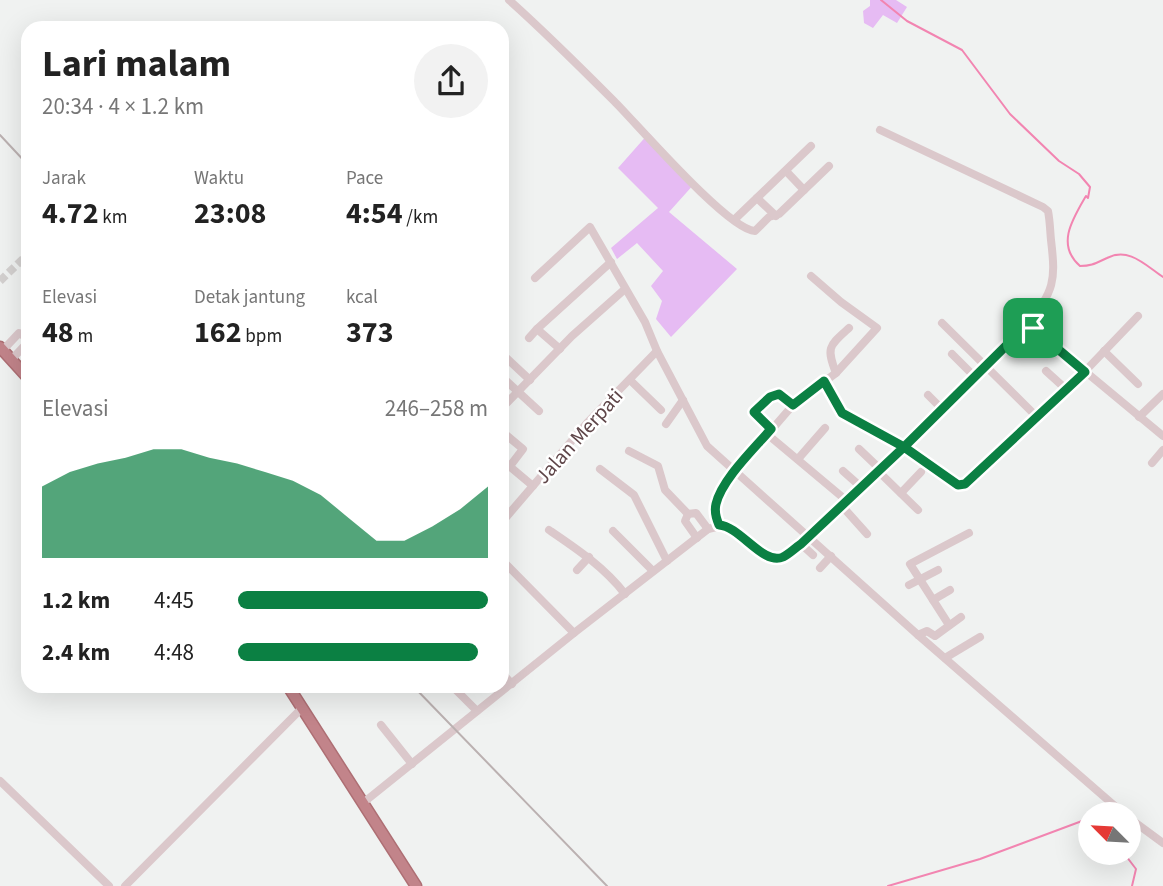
<!DOCTYPE html>
<html lang="id">
<head>
<meta charset="utf-8">
<style>
  body { margin:0; font-family:"Source Sans 3",sans-serif; background:#f2f2f2; color:#222; height:100vh; display:flex; flex-direction:column; font-size:26px; white-space:nowrap }
  * { box-sizing:border-box; margin:0 }
  p { font-size:23px; color:#767676 }
  .icon { flex:none; width:38px; height:38px; fill:none; stroke:currentColor; stroke-width:2; stroke-linecap:round; stroke-linejoin:round }
  .map { position:relative; flex:1; overflow:hidden }
  .details { position:absolute; left:21px; top:21px; width:488px; height:672px; display:flex; flex-direction:column; background:#fff; border-radius:21px; box-shadow:0 7px 28px #0002 }
  .details>* { flex:none }
  .needle { width:46px; rotate:294deg }
  .fabs { position:absolute; left:1078px; top:802px; display:grid; gap:14px }
  .fabs a { display:grid; place-items:center; width:63px; height:63px; border-radius:50%; background:#fff; box-shadow:0 7px 28px #0002; font-size:35px }
  .pin { position:absolute; display:grid; place-items:center; width:60px; height:60px; color:#fff; margin:-30px; border-radius:14px; box-shadow:0 4px 10px #0006 }
  .round { display:grid; place-items:center; flex:none; width:74px; height:74px; border-radius:37px; background:#f2f2f2 }
  .overview { display:flex; align-items:center; justify-content:space-between; height:119px; padding:0 21px }
  h1 { font-size:38px; font-weight:700; line-height:52px }
  .figures { display:grid; grid-template-columns:repeat(3,1fr); gap:10px; height:119px; padding:7px 21px }
  .figures div { display:grid; align-content:center }
  .figures b { font-size:30px; font-weight:700 }
  .figures small { font-size:19px; font-weight:400 }
  .figures p { font-size:19px }
  .chart { height:196px; padding:14px 21px }
  .chart p { display:flex; justify-content:space-between }
  .chart svg { width:100%; height:126px; margin-top:7px; fill:#0b8043; opacity:.7 }
  ul { padding:0 21px; list-style:none; font-size:23px }
  li { display:grid; grid-template-columns:112px 84px 1fr; align-items:center; height:52px }
  li i { height:18px; border-radius:9px; background:#0b8043 }
  .map>svg:first-child { display:block }
  .green { fill:#e6bbf3 }
  .lines { fill:none; stroke-linecap:round; stroke-linejoin:round }
  .stream { stroke:#f285b1; stroke-width:2 }
  .minor-tunnel { stroke:#d3d0cf; stroke-width:8; stroke-dasharray:8 4; stroke-linecap:butt }
  .highway-casing { stroke:#ae6f74; stroke-width:13 }
  .minor { stroke:#dbc8cb; stroke-width:8 }
  .highway { stroke:#c2848a; stroke-width:10 }
  .rail { stroke:#bbb1b1; stroke-width:2 }
  .route-casing { stroke:#fff; stroke-width:14 }
  .route { stroke:#0b8043; stroke-width:9 }
  .labels { text-anchor:middle; dominant-baseline:central; stroke-width:5; stroke-linejoin:round; paint-order:stroke }
  .street-label { font-size:21px; fill:#5f4649; stroke:#fff }
</style>
</head>
<body>
<div class="map">
<svg width="1163" height="886" viewBox="0 0 1163 886">
  <rect width="100%" height="100%" fill="#f0f2f1"/>
  <!-- green -->
  <g class="green">
    <path d="M870,0H896L907,7L897,23L883,15L873,28L864,23L863,11L870,6Z"/>
    <path d="M649,133L695,183L669,212L737,269L671,337L656,319L662,301L651,286L663,271L637,243L617,259L611,248L658,208L618,168Z"/>
  </g>
  <g class="lines">
    <!-- stream -->
    <g class="stream">
      <path d="M881,0L907,21L962,50L1010,114L1059,161L1079,174L1090,187L1088,198L1086,196C1072,220 1056,245 1080,266C1092,266 1096,263 1107,258C1129,247 1145,265 1163,277"/>
      <path d="M1123,852L1136,869L1132,886"/>
      <path d="M888,886L980,859L1090,818"/>
    </g>
    <!-- minor-tunnel -->
    <path class="minor-tunnel" d="M0,281L28,254"/>
    <defs>
      <g id="highway">
        <path d="M0,347L28,378"/>
        <path d="M288,686L416,886"/>
      </g>
    </defs>
    <!-- highway casing -->
    <use href="#highway" class="highway-casing"/>
    <!-- minor -->
    <g class="minor">
      <path d="M509,0C545,32 579,66 614,101C637,124 728,230 755,231L769,217L779,214L829,166"/>
      <path d="M880,130L1043,207L1048,211C1050,221 1050,230 1051,240C1056,282 1054,290 1028,324"/>
      <path d="M786,171L804,190"/>
      <path d="M757,198L776,216"/>
      <path d="M734,220L811,146"/>
      <path d="M535,278L590,227L645,322L657,351L707,446L918,635L1124,814"/>
      <path d="M942,323L1038,418"/>
      <path d="M529,338L537,329"/>
      <path d="M560,349L537,329L611,262"/>
      <path d="M3,350L19,333L24,336L28,342L12,359"/>
      <path d="M1104,351L1138,384"/>
      <path d="M502,354L530,380"/>
      <path d="M952,354L974,376"/>
      <path d="M1046,371L1067,390"/>
      <path d="M836,373C826,347 829,346 849,328"/>
      <path d="M502,377L539,411"/>
      <path d="M630,380L661,410"/>
      <path d="M824,381L842,413L889,437L961,486L981,470L1067,390L1138,316"/>
      <path d="M928,395L942,409"/>
      <path d="M502,408L572,336L625,289"/>
      <path d="M1139,417L1163,394"/>
      <path d="M502,423L505,434L523,449L510,466"/>
      <path d="M666,424L683,400"/>
      <path d="M771,429L754,412L776,394L782,396L793,405"/>
      <path d="M767,434L847,501"/>
      <path d="M859,449L880,469"/>
      <path d="M629,451L658,466L665,490L688,514"/>
      <path d="M798,459L825,428"/>
      <path d="M502,460L533,486"/>
      <path d="M1152,463L1163,450"/>
      <path d="M600,469L634,495L667,561"/>
      <path d="M843,471L861,487"/>
      <path d="M878,471L918,510"/>
      <path d="M901,493L921,472"/>
      <path d="M842,506L867,534"/>
      <path d="M502,522L587,423L657,351"/>
      <path d="M719,525L715,516L716,503L735,472L793,405L836,373L877,328L841,302L811,276"/>
      <path d="M549,530C577,549 604,567 625,594"/>
      <path d="M613,531L653,571"/>
      <path d="M697,538L685,521L688,514L696,513L708,529"/>
      <path d="M801,544L813,555"/>
      <path d="M502,560L574,633"/>
      <path d="M820,568L831,556"/>
      <path d="M577,570L589,557"/>
      <path d="M909,585L938,570"/>
      <path d="M933,600L950,590"/>
      <path d="M949,625L910,564L969,533"/>
      <path d="M918,635L927,631L935,636L961,617"/>
      <path d="M945,658L980,637"/>
      <path d="M502,673L512,684"/>
      <path d="M454,688L477,711"/>
      <path d="M381,725L412,764"/>
      <path d="M0,781L109,886"/>
      <path d="M363,803L574,633L708,529L725,525L769,557H784L801,544L904,447L1028,324L1163,436"/>
      <path d="M1129,818L1163,843"/>
      <path d="M125,886L302,708"/>
    </g>
    <!-- highway -->
    <use href="#highway" class="highway"/>
    <!-- rail -->
    <g class="rail">
      <path d="M0,135L28,165"/>
      <path d="M413,686L607,886"/>
    </g>
  </g>
  <g class="lines">
    <defs>
      <path id="route" d="M1033,328L1028,324L904,447L842,413L824,381L793,405L779,394L770,397L754,412L771,429C755,448 722,479 716,504C714,512 716,518 719,525C740,526 763,566 783,557C789,554 795,548 801,544L904,447L958,485L965,484L1085,372L1033,328"/>
    </defs>
    <!-- route casing -->
    <use href="#route" class="route-casing"/>
    <!-- route -->
    <use href="#route" class="route"/>
  </g>
  <g class="labels">
    <!-- street labels -->
    <g class="street-label">
      <text transform="translate(579 436) rotate(-48)">Jalan Merpati</text>
    </g>
  </g>
</svg>
<div class="fabs">
<a><svg class="needle" viewBox="-14 -14 28 28"><path d="M0-13l5 13h-10z" fill="#e53935"/><path d="M0 13l5-13h-10z" fill="#767676"/></svg></a>
</div>
<div class="pin" style="left:1033px;top:328px;background:#1e9e55"><svg class="icon" aria-label="arrive" viewBox="0 0 24 24"><path d="M6 21V4h12l-3 4 3 4H6"/></svg></div>
<section class="details">
<div class="overview"><div><h1>Lari malam</h1><p>20:34 · 4 × 1.2 km</p></div><a class="round"><svg class="icon" aria-label="share" viewBox="0 0 24 24"><path d="M12 15V3M7 8l5-5 5 5M5 13v7h14v-7"/></svg></a></div>
<div class="figures">
<div><p>Jarak</p><b>4.72<small> km</small></b></div>
<div><p>Waktu</p><b>23:08</b></div>
<div><p>Pace</p><b>4:54<small> /km</small></b></div>
</div>
<div class="figures">
<div><p>Elevasi</p><b>48<small> m</small></b></div>
<div><p>Detak jantung</p><b>162<small> bpm</small></b></div>
<div><p>kcal</p><b>373</b></div>
</div>
<div class="chart"><p><span>Elevasi</span>246–258 m</p>
<svg viewBox="0 0 160 44" preserveAspectRatio="none"><path d="M0 44V19L10 14L20 11L30 9L40 6L50 6L60 9L70 11L80 14L90 17L100 22L110 30L120 38L130 38L140 33L150 27L160 19V44z"/></svg>
</div>
<ul>
<li><b>1.2 km</b>4:45<i style="width:100%"></i></li>
<li><b>2.4 km</b>4:48<i style="width:96%"></i></li>
</ul>
</section>
</div>
</body>
</html>
